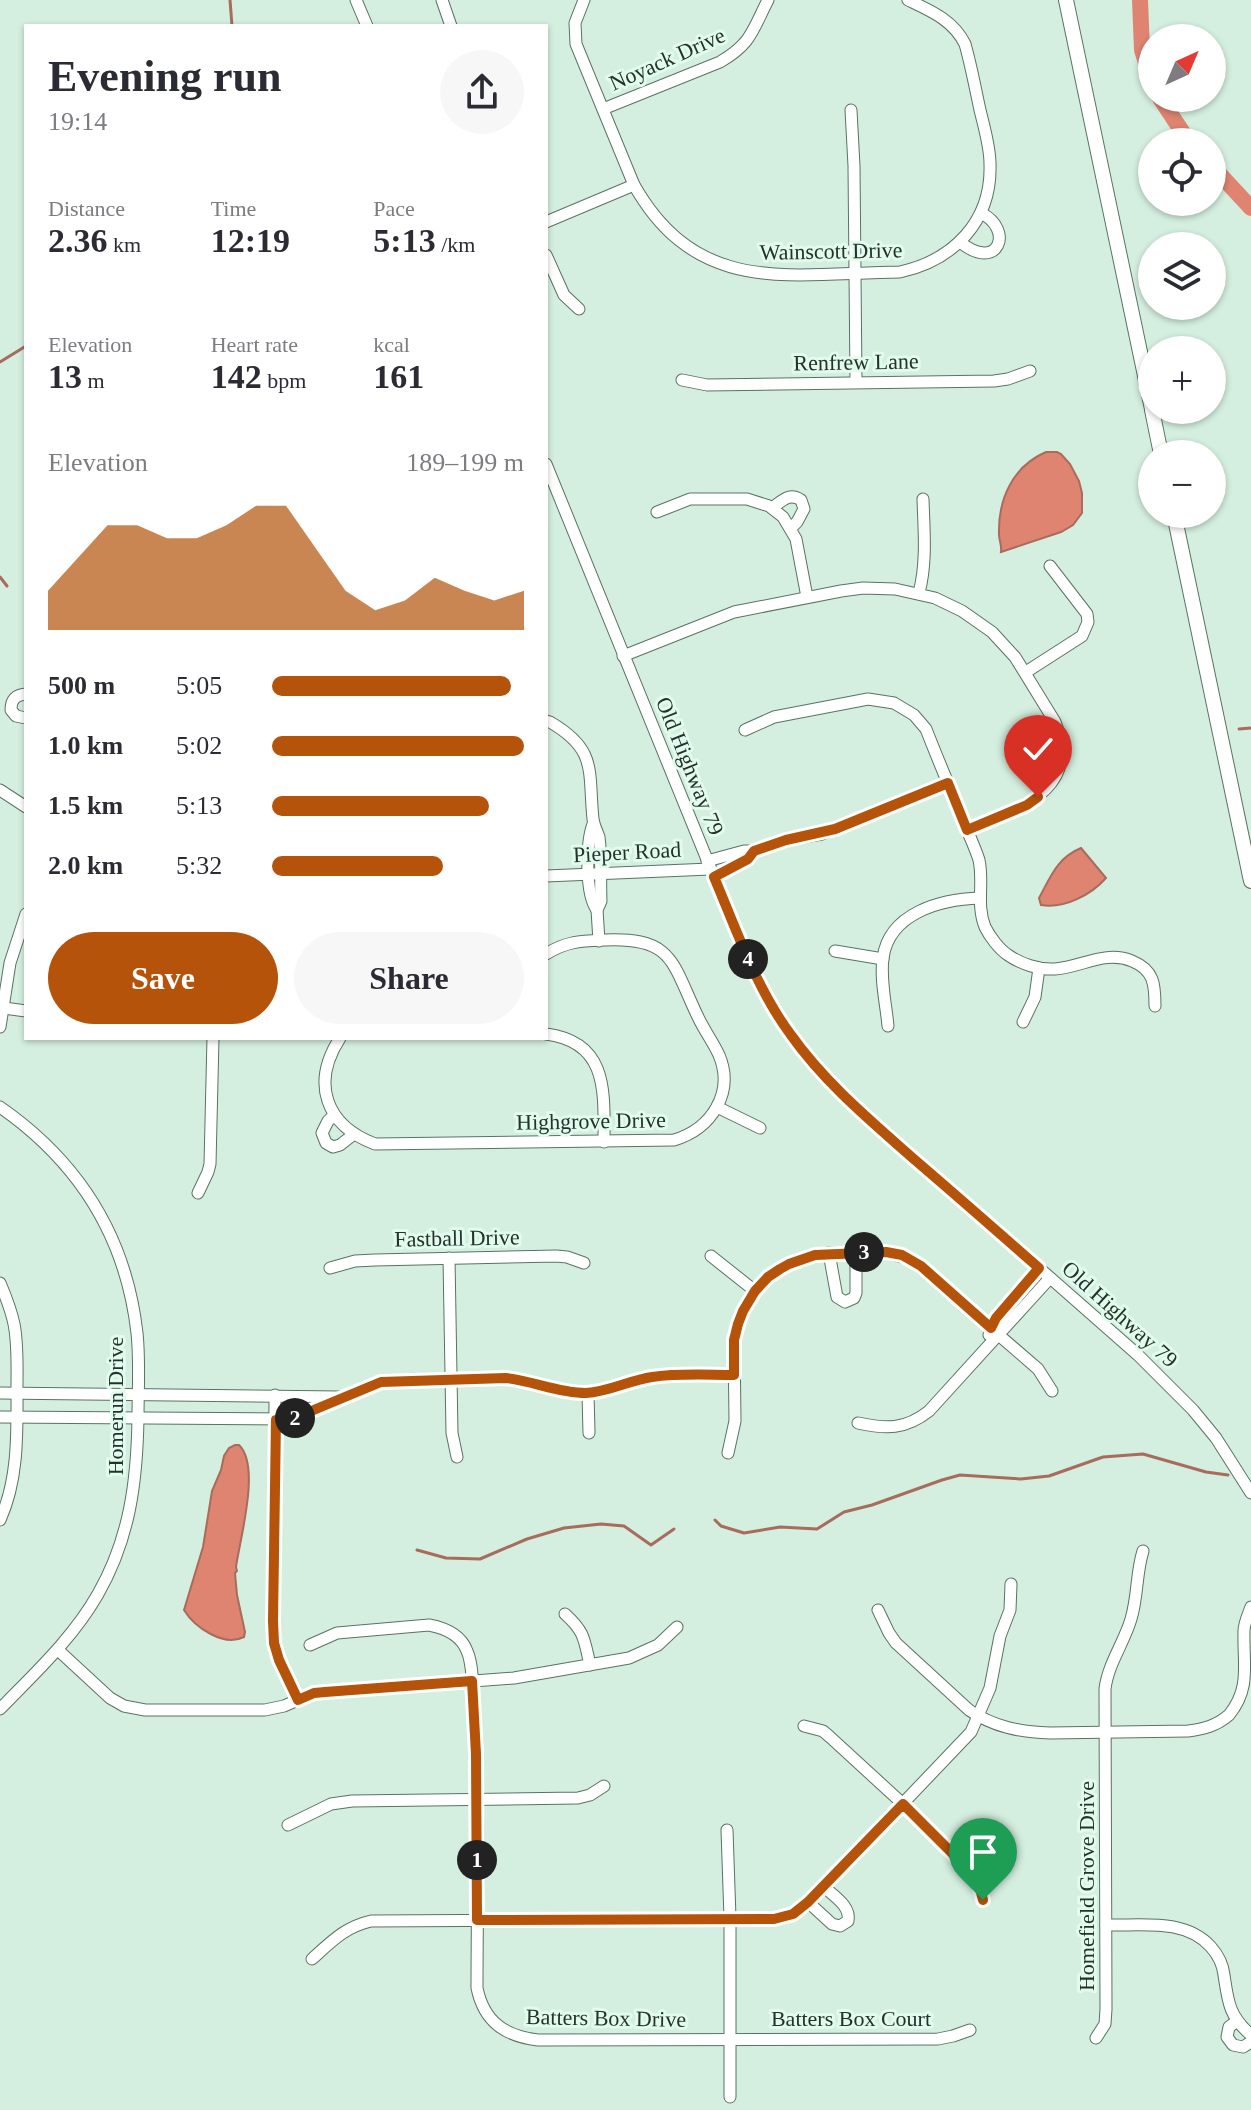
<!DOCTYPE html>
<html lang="en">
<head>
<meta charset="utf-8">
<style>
  body { margin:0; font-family:"Times New Roman",serif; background:#f7f7f7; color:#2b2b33; height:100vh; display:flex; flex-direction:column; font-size:30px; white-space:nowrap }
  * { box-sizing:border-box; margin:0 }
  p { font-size:26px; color:#7c7c81 }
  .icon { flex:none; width:44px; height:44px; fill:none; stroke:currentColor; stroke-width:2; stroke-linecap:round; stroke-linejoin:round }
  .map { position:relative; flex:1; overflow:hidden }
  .drawer { position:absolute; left:24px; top:24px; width:524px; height:1016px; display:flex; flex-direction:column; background:#fff; border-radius:0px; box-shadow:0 2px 6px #0004 }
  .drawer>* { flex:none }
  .needle { width:52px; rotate:44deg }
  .fabs { position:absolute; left:1138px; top:24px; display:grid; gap:16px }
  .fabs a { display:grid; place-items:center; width:88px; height:88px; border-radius:50%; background:#fff; box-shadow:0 2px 6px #0004; font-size:40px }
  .pin { position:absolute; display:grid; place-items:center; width:68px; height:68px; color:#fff; margin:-82px -34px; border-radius:50% 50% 50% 0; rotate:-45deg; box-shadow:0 0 8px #0007 }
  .pin .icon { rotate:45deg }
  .km { position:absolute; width:40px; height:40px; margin:-20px; border-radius:50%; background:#222; color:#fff; font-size:22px; line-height:40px; text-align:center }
  .round { display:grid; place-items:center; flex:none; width:84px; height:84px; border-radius:42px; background:#f7f7f7 }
  .overview { display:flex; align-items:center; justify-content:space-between; height:136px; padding:0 24px }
  h1 { font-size:44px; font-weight:600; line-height:60px }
  .metrics { display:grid; grid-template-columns:repeat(3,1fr); gap:12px; height:136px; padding:8px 24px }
  .metrics div { display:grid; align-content:center }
  .metrics b { font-size:34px; font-weight:600 }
  .metrics small { font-size:22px; font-weight:400 }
  .metrics p { font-size:22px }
  .chart { height:224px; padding:16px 24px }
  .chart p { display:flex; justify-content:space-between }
  .chart svg { width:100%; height:144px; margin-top:8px; fill:#b45309; opacity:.7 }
  .action { display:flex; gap:16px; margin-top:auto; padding:16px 24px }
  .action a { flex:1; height:92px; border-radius:48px; background:#b45309; color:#fff; font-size:32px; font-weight:600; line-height:92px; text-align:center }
  .action a+a { background:#f7f7f7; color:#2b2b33 }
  ul { padding:0 24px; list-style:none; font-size:26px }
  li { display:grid; grid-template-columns:128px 96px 1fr; align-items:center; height:60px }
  li i { height:20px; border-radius:10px; background:#b45309 }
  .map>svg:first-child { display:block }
  .water { fill:#df8471; stroke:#a86b5c; stroke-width:2 }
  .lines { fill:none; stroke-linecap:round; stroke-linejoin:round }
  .stream { stroke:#a86b5c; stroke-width:3 }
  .river { stroke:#df8471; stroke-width:16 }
  .minor-casing { stroke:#5a7264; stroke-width:13 }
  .major-casing { stroke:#5a7264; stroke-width:16 }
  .minor { stroke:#fff; stroke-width:11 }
  .major { stroke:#fff; stroke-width:14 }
  .route-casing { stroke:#fff; stroke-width:16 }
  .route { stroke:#b45309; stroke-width:10 }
  .labels { text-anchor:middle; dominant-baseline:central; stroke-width:6; stroke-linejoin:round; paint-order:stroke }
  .street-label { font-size:22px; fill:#26312b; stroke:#e1fcec }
</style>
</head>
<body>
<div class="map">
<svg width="1251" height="2110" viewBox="0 0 1251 2110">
  <rect width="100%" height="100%" fill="#d4efdf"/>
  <!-- water -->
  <g class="water">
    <path d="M1046,452H1057L1061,454L1070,464L1079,481L1082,493V513L1073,525L1061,532L1001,552C1002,545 999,541 999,534C998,499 1013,466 1046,452Z"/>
    <path d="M1081,848L1106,878C1091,895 1064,909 1041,905L1039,898C1051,876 1057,858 1081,848Z"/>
    <path d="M235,1445H239C261,1466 240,1538 236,1567L237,1571L235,1573L237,1595L245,1632L244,1637C224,1647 195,1628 184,1610L203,1547L212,1491L221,1470L224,1456L229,1448Z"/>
  </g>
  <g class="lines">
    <!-- stream -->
    <g class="stream">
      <path d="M230,0L232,26"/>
      <path d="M0,362L26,346"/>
      <path d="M0,577L7,586"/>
      <path d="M1239,729L1251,728"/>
      <path d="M715,1520L721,1526L744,1533L780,1527L817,1529L844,1512L872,1505L942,1480L960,1475L1021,1479L1049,1476L1103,1457L1143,1454L1206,1472L1228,1475"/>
      <path d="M417,1550L446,1558L480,1559L527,1539L564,1528L601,1524L624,1526L651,1545L674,1529"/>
    </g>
    <!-- river -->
    <g class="river">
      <path d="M1140,0L1142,50L1152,81"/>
      <path d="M1160,98L1189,142"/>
      <path d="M1212,166L1251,208"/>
    </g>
    <defs>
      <g id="minor">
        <path d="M356,0L367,26"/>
        <path d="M442,0L451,26"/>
        <path d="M584,0L575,23L576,44L634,185C698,298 792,273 900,272C954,260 992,221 990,164C990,146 984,127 980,110C975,87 971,65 965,44C953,20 931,11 908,0"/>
        <path d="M603,109L720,62C752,43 752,31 768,0"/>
        <path d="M851,110L854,166L856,382"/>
        <path d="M546,222L634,185"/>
        <path d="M960,242C998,273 1015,230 981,213"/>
        <path d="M546,255L564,295L579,309"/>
        <path d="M682,380L707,385L994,381L1008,379L1030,371"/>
        <path d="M546,464L750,965C777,1019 805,1057 848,1100L1138,1355L1193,1410L1216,1438L1251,1493"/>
        <path d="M772,508C782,501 789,492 801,500L804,509L797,522L791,528"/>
        <path d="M657,512L690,499H747L769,506L783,517L796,539L807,597"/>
        <path d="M919,593C927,562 924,531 923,499"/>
        <path d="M623,656L734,612L841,591L863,588L895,589L935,598L962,611L992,632L1015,657L1055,722C1083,792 1016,809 967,830"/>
        <path d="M1026,672L1082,636L1088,622L1087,614L1050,566"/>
        <path d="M26,694C15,695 11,700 11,710L16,716L26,718"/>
        <path d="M546,721L550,722C598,750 588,771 593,819C594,826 597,831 599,837C602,858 600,880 601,901L597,910L599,941"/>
        <path d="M745,730L774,717L868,699L894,703L914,715L926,729C938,760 951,790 963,820C968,833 975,847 979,860C984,882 976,905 985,927C990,937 999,949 1008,955C1021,964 1039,970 1055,969C1082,967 1105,950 1132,961C1154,970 1155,984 1155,1006"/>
        <path d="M0,790L26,807"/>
        <path d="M593,824C586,843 585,894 597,910"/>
        <path d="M707,861L744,851H754L786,840L822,834L948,783"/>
        <path d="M546,876L710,869"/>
        <path d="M714,877L748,859L754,851"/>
        <path d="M835,951L883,959"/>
        <path d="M4,1008L26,1011"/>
        <path d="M1023,1022L1035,997L1039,968"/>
        <path d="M888,1026C886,1004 880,980 883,958C889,913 941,899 980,898"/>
        <path d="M0,1027L10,963L26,914"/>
        <path d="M546,1034C609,1042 604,1093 604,1142"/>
        <path d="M340,1038C311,1083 325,1125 375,1144L674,1140C711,1129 735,1093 719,1055C713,1042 704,1030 698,1017C672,963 674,937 605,940C581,941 567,941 546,954"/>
        <path d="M0,1107C79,1162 126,1236 137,1333C140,1361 138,1390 138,1418C137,1481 130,1538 98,1594C73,1638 35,1673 0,1709"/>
        <path d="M717,1107L760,1128"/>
        <path d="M334,1115L328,1121L322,1133L326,1143L333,1147L340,1145L354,1134"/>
        <path d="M198,1193L208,1172L210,1164L213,1038"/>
        <path d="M829,1253L837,1297L845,1302L854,1298L856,1293V1253"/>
        <path d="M711,1256L755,1291"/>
        <path d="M449,1258L452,1433L457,1457"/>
        <path d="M330,1268L355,1261L375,1260L556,1256L567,1257L584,1263"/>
        <path d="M0,1283C6,1297 11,1310 14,1324C18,1344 17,1365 17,1386C17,1431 19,1478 0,1520"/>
        <path d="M989,1335L996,1318L1039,1268"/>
        <path d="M0,1393L339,1397"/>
        <path d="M588,1393L589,1433"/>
        <path d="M275,1395L274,1643L279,1660L298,1700"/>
        <path d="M0,1417L292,1419L381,1382L506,1378C533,1381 558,1394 586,1393C609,1392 630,1380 652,1377C679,1373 707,1375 734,1375"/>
        <path d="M858,1423C886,1429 905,1430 929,1411L1050,1278"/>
        <path d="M728,1453L735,1421L734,1340L738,1324L743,1311L755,1291L768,1277L789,1264L815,1255L829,1253L886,1252L912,1260L1038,1369L1052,1391"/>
        <path d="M878,1610L889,1633L896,1643L969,1710C994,1727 1020,1732 1050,1733L1188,1731C1204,1729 1216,1726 1229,1715C1251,1688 1243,1665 1244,1631C1244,1623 1248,1615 1251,1607"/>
        <path d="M565,1614C585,1632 584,1639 590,1665"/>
        <path d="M310,1645L337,1633L429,1625C445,1628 461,1635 467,1651C474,1666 473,1700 474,1718C480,1808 477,1898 477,1988C484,2022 505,2036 538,2040L938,2039L953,2036L970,2030"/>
        <path d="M58,1650L110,1698L124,1706L145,1710H265L284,1706L314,1693L514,1678L629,1658L658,1645L677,1627"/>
        <path d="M804,1726L823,1731L830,1737L903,1804L973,1874L978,1881L983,1900"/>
        <path d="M288,1825L331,1804L352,1801L578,1798L590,1795L604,1786"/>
        <path d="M727,1830L730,1918V2097"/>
        <path d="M808,1902L832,1924L840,1926L848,1921C851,1906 834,1896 823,1886"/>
        <path d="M1106,1925C1142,1926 1185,1918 1211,1947C1218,1955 1223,1965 1224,1975C1228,2002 1229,2016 1251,2035"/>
        <path d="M312,1959C332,1941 345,1927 371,1921L774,1919L793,1914L805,1906L971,1732L990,1688L1000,1636L1010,1610L1011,1584"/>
        <path d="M1237,2021L1229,2027L1227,2037L1233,2045L1243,2047L1251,2042"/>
        <path d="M1096,2038L1105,2024L1106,2009L1105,1689C1108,1664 1124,1643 1131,1619C1138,1596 1136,1573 1143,1551"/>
      </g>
      <g id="major">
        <path d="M1066,0L1152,409"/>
        <path d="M1152,410L1161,454"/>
        <path d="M1174,514L1251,881"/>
      </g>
    </defs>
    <!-- minor casing -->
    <use href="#minor" class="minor-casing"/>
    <!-- major casing -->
    <use href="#major" class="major-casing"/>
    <!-- minor -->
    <use href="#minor" class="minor"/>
    <!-- major -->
    <use href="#major" class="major"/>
  </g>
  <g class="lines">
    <defs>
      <path id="route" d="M983,1900L978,1881L973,1874L903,1804L808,1902L793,1914L774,1919L477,1920L476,1754L472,1681L325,1692L314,1693L298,1700L279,1660L274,1643L273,1621L276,1420L292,1419L381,1382L506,1378C533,1381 558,1393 586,1393C609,1392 630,1380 652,1377C679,1373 707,1375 734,1375V1340L738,1324L743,1311L755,1291L768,1277L780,1269L789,1264L815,1255L886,1252L902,1255L921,1266L991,1328L996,1318L1039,1268C998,1232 957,1196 915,1160C871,1121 825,1083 791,1035C756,988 737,931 714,877L748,859L754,851L786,840L835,829L948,783L967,830L1027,805L1038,797"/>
    </defs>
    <!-- route casing -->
    <use href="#route" class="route-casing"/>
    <!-- route -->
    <use href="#route" class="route"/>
  </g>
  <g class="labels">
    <!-- street labels -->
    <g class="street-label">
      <text transform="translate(667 59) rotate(-24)">Noyack Drive</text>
      <text transform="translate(831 251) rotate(-1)">Wainscott Drive</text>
      <text transform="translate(856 362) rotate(-1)">Renfrew Lane</text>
      <text transform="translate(690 766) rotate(68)">Old Highway 79</text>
      <text transform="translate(627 852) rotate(-3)">Pieper Road</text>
      <text transform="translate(591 1121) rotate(-1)">Highgrove Drive</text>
      <text transform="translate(457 1238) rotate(-1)">Fastball Drive</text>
      <text transform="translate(1120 1314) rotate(42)">Old Highway 79</text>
      <text transform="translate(115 1406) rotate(-90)">Homerun Drive</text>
      <text transform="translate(1086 1886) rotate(-90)">Homefield Grove Drive</text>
      <text transform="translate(606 2018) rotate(1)">Batters Box Drive</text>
      <text x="851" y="2018">Batters Box Court</text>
    </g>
  </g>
</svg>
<div class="fabs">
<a><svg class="needle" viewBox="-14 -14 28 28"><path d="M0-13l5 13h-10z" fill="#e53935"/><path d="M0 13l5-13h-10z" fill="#7c7c81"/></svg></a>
<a><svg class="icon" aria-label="locate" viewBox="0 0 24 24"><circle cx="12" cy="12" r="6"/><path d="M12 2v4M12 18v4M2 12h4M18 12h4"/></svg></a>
<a><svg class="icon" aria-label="layers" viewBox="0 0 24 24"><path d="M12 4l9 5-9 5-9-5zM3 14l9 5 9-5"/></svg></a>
<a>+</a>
<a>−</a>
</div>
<div class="pin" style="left:983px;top:1900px;background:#1e9e55"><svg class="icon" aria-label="arrive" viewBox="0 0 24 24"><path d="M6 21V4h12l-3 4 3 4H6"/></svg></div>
<div class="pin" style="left:1038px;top:797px;background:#d93025"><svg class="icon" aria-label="check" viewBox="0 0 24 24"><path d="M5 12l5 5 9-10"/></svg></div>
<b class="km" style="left:477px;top:1860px">1</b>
<b class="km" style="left:295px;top:1418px">2</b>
<b class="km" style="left:864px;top:1252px">3</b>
<b class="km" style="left:748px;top:959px">4</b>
<section class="drawer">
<div class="overview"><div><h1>Evening run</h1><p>19:14</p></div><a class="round"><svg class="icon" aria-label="share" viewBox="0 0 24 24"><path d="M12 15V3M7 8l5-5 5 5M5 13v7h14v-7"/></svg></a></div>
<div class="metrics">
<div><p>Distance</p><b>2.36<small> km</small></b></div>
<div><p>Time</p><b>12:19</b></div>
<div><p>Pace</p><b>5:13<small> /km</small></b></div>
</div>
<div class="metrics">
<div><p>Elevation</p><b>13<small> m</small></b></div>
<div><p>Heart rate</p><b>142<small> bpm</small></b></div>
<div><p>kcal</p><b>161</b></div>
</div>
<div class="chart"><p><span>Elevation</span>189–199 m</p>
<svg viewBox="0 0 160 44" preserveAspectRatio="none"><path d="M0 44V32L10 22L20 12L30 12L40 16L50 16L60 12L70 6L80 6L90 19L100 32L110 38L120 35L130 28L140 32L150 35L160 32V44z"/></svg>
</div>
<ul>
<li><b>500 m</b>5:05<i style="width:95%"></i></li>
<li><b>1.0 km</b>5:02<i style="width:100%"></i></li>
<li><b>1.5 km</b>5:13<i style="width:86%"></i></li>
<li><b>2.0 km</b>5:32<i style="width:68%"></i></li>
</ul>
<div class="action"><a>Save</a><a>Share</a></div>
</section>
</div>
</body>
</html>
